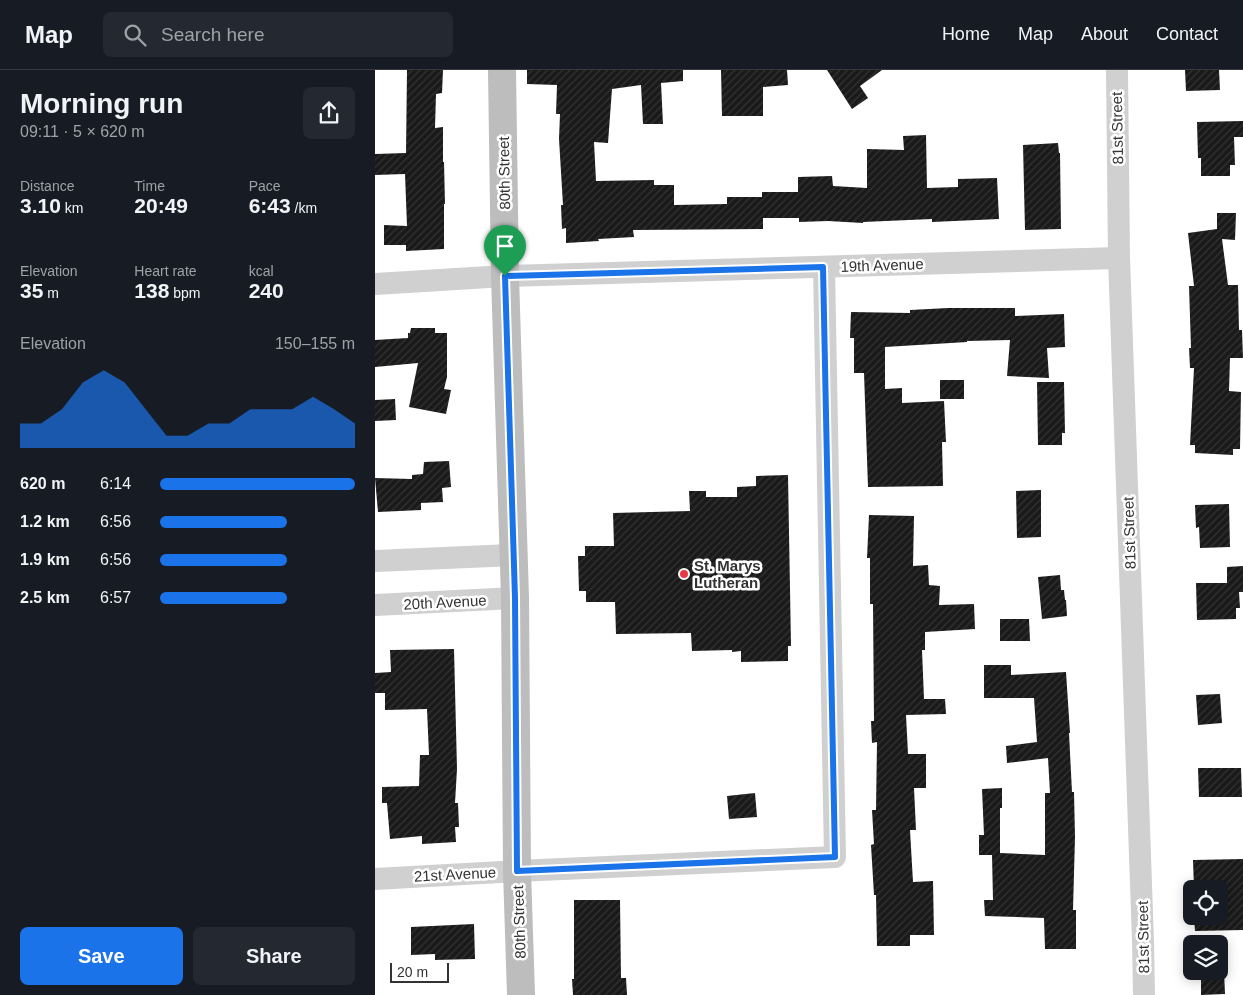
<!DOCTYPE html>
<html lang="en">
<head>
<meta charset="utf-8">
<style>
  body { margin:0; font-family:Helvetica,sans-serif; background:#242831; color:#f1f3f6; height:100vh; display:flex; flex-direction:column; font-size:19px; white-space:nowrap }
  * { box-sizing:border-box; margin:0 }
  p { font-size:16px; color:#9ea1a6 }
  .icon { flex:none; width:28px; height:28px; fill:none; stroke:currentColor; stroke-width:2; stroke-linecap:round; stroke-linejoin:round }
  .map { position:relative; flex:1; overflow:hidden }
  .details { display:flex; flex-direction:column; background:#171b24; width:375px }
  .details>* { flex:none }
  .fabs { position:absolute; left:808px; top:810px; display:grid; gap:10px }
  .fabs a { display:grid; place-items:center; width:45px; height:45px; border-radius:8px; background:#171b24; box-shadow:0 2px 12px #0003; font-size:25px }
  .scale { position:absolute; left:15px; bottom:12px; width:59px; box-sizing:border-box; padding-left:5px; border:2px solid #333; border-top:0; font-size:14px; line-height:18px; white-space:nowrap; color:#333; -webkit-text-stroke:4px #fff; paint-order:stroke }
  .pin { position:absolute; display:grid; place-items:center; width:42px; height:42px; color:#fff; margin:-51px -21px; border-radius:50% 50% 50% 0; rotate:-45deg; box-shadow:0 0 5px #0007 }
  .pin .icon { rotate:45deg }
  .round { display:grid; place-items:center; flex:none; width:52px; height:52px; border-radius:8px; background:#242831 }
  .head { display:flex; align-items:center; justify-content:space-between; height:85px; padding:0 20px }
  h1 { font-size:28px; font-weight:600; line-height:38px }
  .figures { display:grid; grid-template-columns:repeat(3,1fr); gap:8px; height:85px; padding:5px 20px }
  .figures div { display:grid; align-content:center }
  .figures b { font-size:21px; font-weight:600 }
  .figures small { font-size:14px; font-weight:400 }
  .figures p { font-size:14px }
  .chart { height:140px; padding:10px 20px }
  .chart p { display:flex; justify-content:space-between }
  .chart svg { width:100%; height:90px; margin-top:5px; fill:#1a73e8; opacity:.7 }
  .cta { display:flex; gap:10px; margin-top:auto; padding:10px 20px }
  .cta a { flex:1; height:58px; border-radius:8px; background:#1a73e8; color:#fff; font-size:20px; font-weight:600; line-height:58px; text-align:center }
  .cta a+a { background:#242831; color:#f1f3f6 }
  ul { padding:0 20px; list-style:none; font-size:16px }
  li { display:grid; grid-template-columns:80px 60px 1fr; align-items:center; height:38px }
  li i { height:12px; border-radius:6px; background:#1a73e8 }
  header { display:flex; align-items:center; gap:30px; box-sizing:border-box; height:70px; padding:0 25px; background:#171b24; border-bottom:1px solid #363941 }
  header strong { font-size:24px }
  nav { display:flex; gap:28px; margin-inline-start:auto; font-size:18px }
  .search { width:350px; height:45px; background:#242831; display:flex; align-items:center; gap:12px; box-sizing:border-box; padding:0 18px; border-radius:8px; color:#9ea1a6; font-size:19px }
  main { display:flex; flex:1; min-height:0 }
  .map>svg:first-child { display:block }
  .building { fill:url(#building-hatch) }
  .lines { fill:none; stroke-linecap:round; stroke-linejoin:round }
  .street { stroke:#d0d0d0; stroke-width:22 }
  .secondary { stroke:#bdbdbd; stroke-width:28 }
  .route-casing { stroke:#fff; stroke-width:10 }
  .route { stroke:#1a73e8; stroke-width:6 }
  .poi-dot { fill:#e63946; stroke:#fff; stroke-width:2 }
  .labels { text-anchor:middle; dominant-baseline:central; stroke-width:5; stroke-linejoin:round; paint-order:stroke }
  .street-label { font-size:15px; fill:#333; stroke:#fff }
  .poi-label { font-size:15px; font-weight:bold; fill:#333; stroke:#fff; text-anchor:start }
</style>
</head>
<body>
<header>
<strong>Map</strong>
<div class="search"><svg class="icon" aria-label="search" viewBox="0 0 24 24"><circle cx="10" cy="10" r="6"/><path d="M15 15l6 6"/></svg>Search here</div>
<nav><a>Home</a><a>Map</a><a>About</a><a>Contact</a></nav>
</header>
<main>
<section class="details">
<div class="head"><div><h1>Morning run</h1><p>09:11 · 5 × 620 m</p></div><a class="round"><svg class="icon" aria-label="share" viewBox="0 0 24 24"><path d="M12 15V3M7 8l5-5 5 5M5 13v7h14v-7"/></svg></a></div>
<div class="figures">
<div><p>Distance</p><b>3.10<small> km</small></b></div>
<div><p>Time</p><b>20:49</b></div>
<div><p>Pace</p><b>6:43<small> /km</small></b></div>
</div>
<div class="figures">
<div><p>Elevation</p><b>35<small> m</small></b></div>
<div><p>Heart rate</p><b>138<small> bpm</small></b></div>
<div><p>kcal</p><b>240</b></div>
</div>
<div class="chart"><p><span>Elevation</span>150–155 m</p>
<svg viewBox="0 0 160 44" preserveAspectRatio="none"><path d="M0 44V32L10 32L20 25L30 12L40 6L50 12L60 25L70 38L80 38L90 32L100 32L110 25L120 25L130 25L140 19L150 25L160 32V44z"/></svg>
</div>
<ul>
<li><b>620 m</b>6:14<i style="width:100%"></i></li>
<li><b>1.2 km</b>6:56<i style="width:65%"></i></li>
<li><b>1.9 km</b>6:56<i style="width:65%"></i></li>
<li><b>2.5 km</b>6:57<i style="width:65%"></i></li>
</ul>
<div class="cta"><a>Save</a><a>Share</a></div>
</section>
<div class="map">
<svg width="868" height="925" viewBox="0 0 868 925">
  <defs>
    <pattern id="building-hatch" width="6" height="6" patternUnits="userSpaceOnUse" patternTransform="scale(1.25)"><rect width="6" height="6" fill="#1a1a1a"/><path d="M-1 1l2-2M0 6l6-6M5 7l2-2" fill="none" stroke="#333"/></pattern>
  </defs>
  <rect width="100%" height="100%" fill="#fff"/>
  <!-- building -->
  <g class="building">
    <path d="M32,0H68L67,23L61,24L60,58L68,57V92H69L70,134H69V179L31,181V175H9V155L32,156L30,104L0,105V84L31,83Z"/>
    <path d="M152,0H308V11L286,13L288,54H268L266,15L237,19L233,73L219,72L221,111L279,110V115H299V135L352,134V127H387V122H423V107L457,106L458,116L492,118V79L529,80L528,66L551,65L552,118L583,117V109L622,108L624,149L557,152V149L488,152V153L453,151L424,152V148H388V159L258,160L259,167L223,169L224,171L191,173V158L187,159L186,135H188L184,69L185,44H181L182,15L152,14Z"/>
    <path d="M346,0H412L413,15L388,17V46H347Z"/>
    <path d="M452,0H507L485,16L493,28L477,39Z"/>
    <path d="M810,0H844L845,20L811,21Z"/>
    <path d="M868,51V67H859L860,95H855V106H826V88H823L822,52Z"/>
    <path d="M683,73L684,83H685L686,159L650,160L648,75Z"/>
    <path d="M842,143H861L860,170L847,169L853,215H863L864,260H867L868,288H855L854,321L866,322L865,379H858V385L820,383V375H815L819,298H815L814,278H816L814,216H819L813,163L842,159Z"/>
    <path d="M573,238H640V246L689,244L690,277L672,278L674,308L632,306L635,270L592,271V272L510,277V319L527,318V333L569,331L571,372H567L568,416L493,417L489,303H479V268H475L476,242L535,243V240Z"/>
    <path d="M36,258H60V263H72V307L69,319L76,320L71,344L34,337L43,293L0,297V270L33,268V263H35Z"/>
    <rect x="565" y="310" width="24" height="19"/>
    <path d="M662,312H689L690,363H687V375H663Z"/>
    <path d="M20,329L21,350L0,351V330Z"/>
    <path d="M74,391L76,417L67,418L68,432L46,433V440L3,442L0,408L37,409V405L48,404L49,392Z"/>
    <path d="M413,405L416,576H413V591L366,592V581L357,582V580L317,581L316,563L241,564L240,532H211V521H204L203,486H210V476H239L238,443L315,441L314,421H331V427H362V417L381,416V406Z"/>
    <path d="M666,420V467L642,468L641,421Z"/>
    <path d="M854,434L855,477L825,478L824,457L821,458L820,435Z"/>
    <path d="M494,445L539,446L538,496L553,495L554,515L565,516L564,535L599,534L600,559L550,562V580H547L549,629H570L571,644L531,645L533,684H551V718H539L541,760H535L538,812L558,811L559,865H535V876H502L501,825H499L496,775L499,774L497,740H501L502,672L497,673L496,651H499L498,534H495V488H492Z"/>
    <path d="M868,496V522H864L865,538H861V549L822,550L821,513H852V497Z"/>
    <path d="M685,505L686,520H689L690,530H691L692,546L667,549L663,507Z"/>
    <path d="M625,549H654L655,571H625Z"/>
    <path d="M79,579L82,699L80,733H83L84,757H80L81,772L47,774V766L15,769L12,733H7V717L44,716L45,685H54L52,639L10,640V623H0V603L16,602L15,580Z"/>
    <path d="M609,595H636V605L691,602L695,663H694L697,722H699L700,767L698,840H701V879H670L669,848L610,846L609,830H618L617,785H604V765H609L607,719L627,718V738H625V783L670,785V723H675L673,688L632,693L631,676L662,672L659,628H609Z"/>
    <path d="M845,624L847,653L823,655L821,625Z"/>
    <path d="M823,698H866L867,727H824Z"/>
    <path d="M380,723L382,747L354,749L352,726Z"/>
    <path d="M868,789V860L820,861L819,846H844V819H819L818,790Z"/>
    <path d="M199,830H245L246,908H251L252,925H198L197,909H199Z"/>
    <path d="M99,854L100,889L60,890V884L36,885V857Z"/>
    <path d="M826,901H849L850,924L826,925Z"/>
  </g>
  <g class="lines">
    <!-- street -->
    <g class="street">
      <path d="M742,0L744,188L768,871L769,925"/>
      <path d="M0,214L130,206L744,188"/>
      <path d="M0,491L138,485"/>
      <path d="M0,535L140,528"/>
      <path d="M0,809L142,801L460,787L449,197"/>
    </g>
    <!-- secondary -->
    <path class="secondary" d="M127,0L130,206L140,528L142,801L146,925"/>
  </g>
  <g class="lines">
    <defs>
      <path id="route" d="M448,197L460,787L142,801L140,528L130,206Z"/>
    </defs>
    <!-- route casing -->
    <use href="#route" class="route-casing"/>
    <!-- route -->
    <use href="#route" class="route"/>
  </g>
  <!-- markers -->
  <circle class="poi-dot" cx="309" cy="504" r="5"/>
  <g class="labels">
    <!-- street labels -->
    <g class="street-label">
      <text transform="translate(742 58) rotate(-91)">81st Street</text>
      <text transform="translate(129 103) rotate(-91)">80th Street</text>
      <text transform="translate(507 195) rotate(-2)">19th Avenue</text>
      <text transform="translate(754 463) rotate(-92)">81st Street</text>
      <text transform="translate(70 532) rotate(-3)">20th Avenue</text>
      <text transform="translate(80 804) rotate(-3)">21st Avenue</text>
      <text transform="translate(144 852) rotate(-92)">80th Street</text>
      <text transform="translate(768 867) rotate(-91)">81st Street</text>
    </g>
    <!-- poi labels -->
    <g class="poi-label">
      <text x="319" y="495">St. Marys<tspan x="319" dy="17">Lutheran</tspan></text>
    </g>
  </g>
</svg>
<div class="fabs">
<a><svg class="icon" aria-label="locate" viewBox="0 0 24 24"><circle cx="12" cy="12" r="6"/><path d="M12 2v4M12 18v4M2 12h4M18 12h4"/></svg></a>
<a><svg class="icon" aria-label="layers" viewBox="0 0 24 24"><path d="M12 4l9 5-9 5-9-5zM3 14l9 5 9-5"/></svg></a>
</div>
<div class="scale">20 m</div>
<div class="pin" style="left:130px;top:206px;background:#1e9e55"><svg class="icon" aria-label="arrive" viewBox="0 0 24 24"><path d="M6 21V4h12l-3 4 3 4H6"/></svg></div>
</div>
</main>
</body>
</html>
